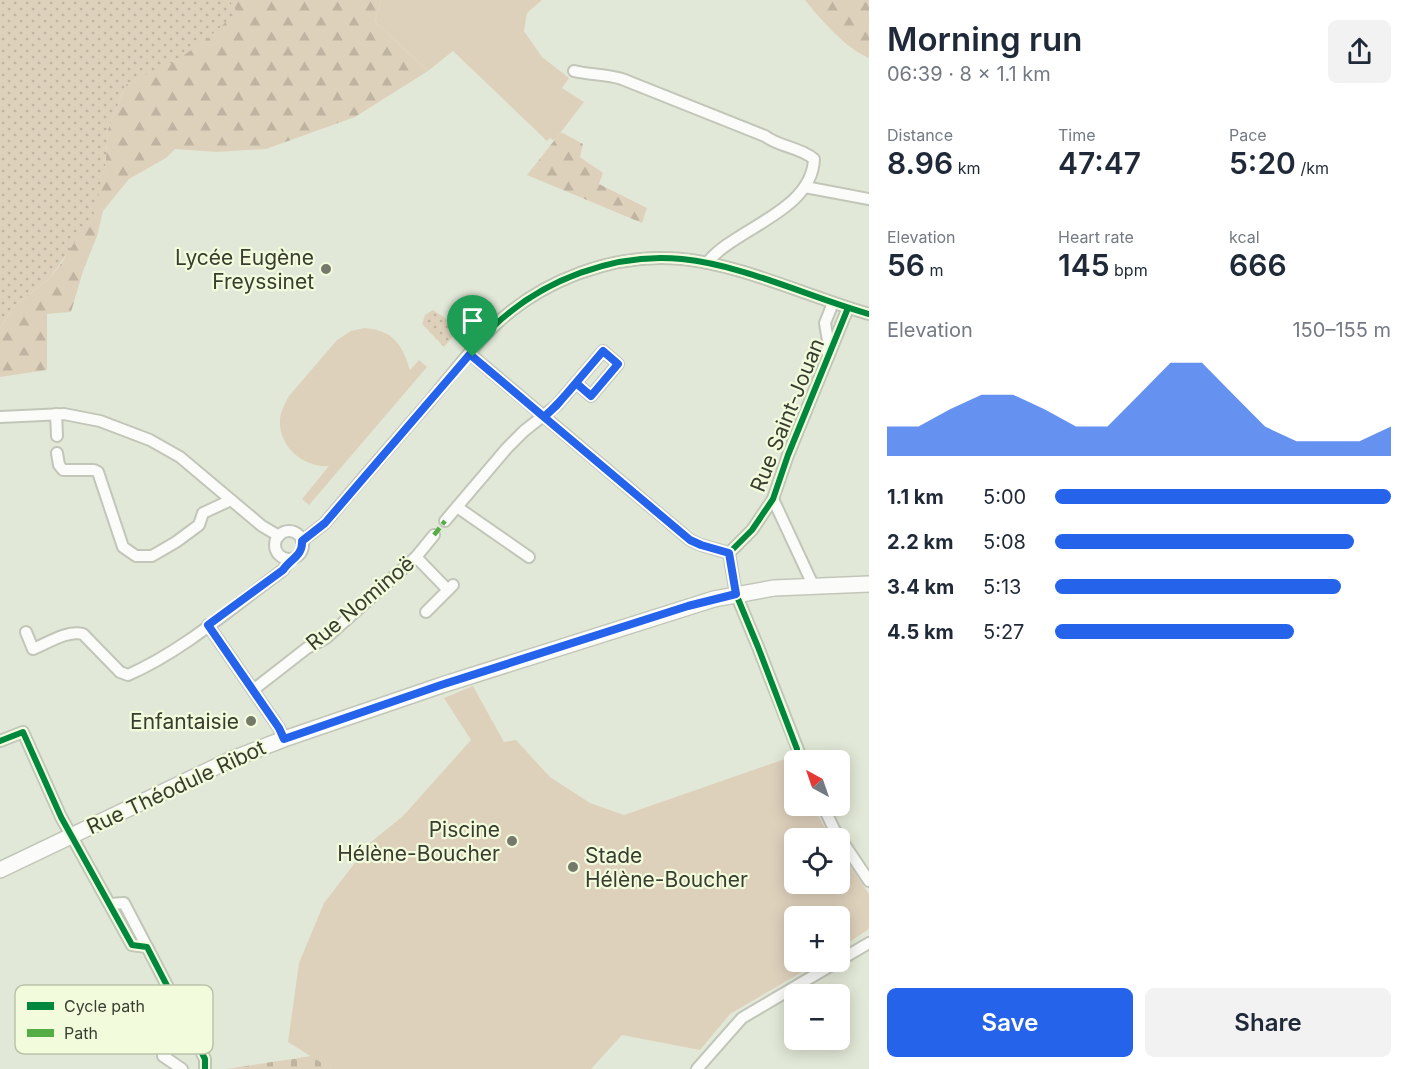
<!DOCTYPE html>
<html lang="en">
<head>
<meta charset="utf-8">
<style>
  body { margin:0; font-family:Inter,sans-serif; background:#f2f2f3; color:#1f2937; height:100vh; display:flex; flex-direction:column; font-size:22px; white-space:nowrap }
  * { box-sizing:border-box; margin:0 }
  p { font-size:20px; color:#747a83 }
  .icon { flex:none; width:33px; height:33px; fill:none; stroke:currentColor; stroke-width:2; stroke-linecap:round; stroke-linejoin:round }
  .map { position:relative; flex:1; overflow:hidden }
  .side { display:flex; flex-direction:column; background:#fff; width:540px }
  .side>* { flex:none }
  .needle { width:39px; rotate:320deg }
  .controls { position:absolute; left:784px; top:750px; display:grid; gap:12px }
  .controls a { display:grid; place-items:center; width:66px; height:66px; border-radius:9px; background:#fff; box-shadow:0 3px 15px #0003; font-size:30px }
  .pin { position:absolute; display:grid; place-items:center; width:51px; height:51px; color:#fff; margin:-62px -26px; border-radius:50% 50% 50% 0; rotate:-45deg; box-shadow:0 0 6px #0007 }
  .pin .icon { rotate:45deg }
  .round { display:grid; place-items:center; flex:none; width:63px; height:63px; border-radius:9px; background:#f2f2f3 }
  .head { display:flex; align-items:center; justify-content:space-between; height:102px; padding:0 18px }
  h1 { font-size:33px; font-weight:600; line-height:45px }
  .figures { display:grid; grid-template-columns:repeat(3,1fr); gap:9px; height:102px; padding:6px 18px }
  .figures div { display:grid; align-content:center }
  .figures b { font-size:30px; font-weight:600 }
  .figures small { font-size:16px; font-weight:400 }
  .figures p { font-size:16px }
  .chart { height:168px; padding:12px 18px }
  .chart p { display:flex; justify-content:space-between }
  .chart svg { width:100%; height:108px; margin-top:6px; fill:#2563eb; opacity:.7 }
  .cta { display:flex; gap:12px; margin-top:auto; padding:12px 18px }
  .cta a { flex:1; height:69px; border-radius:9px; background:#2563eb; color:#fff; font-size:24px; font-weight:600; line-height:69px; text-align:center }
  .cta a+a { background:#f2f2f3; color:#1f2937 }
  ul { padding:0 18px; list-style:none; font-size:20px }
  li { display:grid; grid-template-columns:96px 72px 1fr; align-items:center; height:45px }
  li i { height:15px; border-radius:8px; background:#2563eb }
  main { display:flex; flex:1; min-height:0 }
  .map>svg:first-child { display:block }
  .green { fill:#ded1bc }
  .forest { fill:url(#forest-firs) }
  .cemetery { fill:url(#cemetery-stones) }
  .park { fill:url(#park-dots) }
  .lines { fill:none; stroke-linecap:round; stroke-linejoin:round }
  .minor-casing { stroke:#c2c6b9; stroke-width:14 }
  .secondary-casing { stroke:#c2c6b9; stroke-width:18 }
  .minor { stroke:#fbfcf9; stroke-width:10 }
  .secondary { stroke:#fbfcf9; stroke-width:15 }
  .quiet { stroke:#55ad45; stroke-width:4.5; stroke-dasharray:9 4.5; stroke-linecap:butt }
  .cycleway-casing { stroke:#f2fcdd; stroke-width:10 }
  .cycleway { stroke:#00873e; stroke-width:6 }
  .route-casing { stroke:#fff; stroke-width:12 }
  .route { stroke:#2563eb; stroke-width:8 }
  .poi-dot { fill:#74796a; stroke:#f2fcdd; stroke-width:2 }
  .labels { text-anchor:middle; dominant-baseline:central; stroke-width:4.5; stroke-linejoin:round; paint-order:stroke }
  .poi-label { font-size:21px; fill:#393d30; stroke:#f2fcdd; text-anchor:end }
  .street-label { font-size:21px; fill:#393d30; stroke:#f2fcdd }
  .key { fill:#f2fcdd; stroke:#bac3a9; stroke-width:1.5 }
  .key-label { font-size:16px; fill:#393d30 }
</style>
</head>
<body>
<main>
<div class="map">
<svg width="869" height="1069" viewBox="0 0 869 1069">
  <defs>
    <pattern id="forest-firs" width="22" height="20" patternUnits="userSpaceOnUse" patternTransform="scale(1.5)"><rect width="22" height="20" fill="#ded1bc"/><path d="M5 1l3.5 6h-7zM16 11l3.5 6h-7z" fill="#bfb4a2"/></pattern>
    <pattern id="cemetery-stones" width="16" height="16" patternUnits="userSpaceOnUse" patternTransform="scale(1.5)"><rect width="16" height="16" fill="#ded1bc"/><path d="M2 7V4a2 2 0 0 1 4 0v3zM10 15v-3a2 2 0 0 1 4 0v3z" fill="#bfb4a2"/></pattern>
    <pattern id="park-dots" width="8" height="8" patternUnits="userSpaceOnUse" patternTransform="scale(1.5)"><rect width="8" height="8" fill="#ded1bc"/><path d="M2 2h.1M6 6h.1" fill="none" stroke="#bfb4a2" stroke-width="1.8" stroke-linecap="round"/></pattern>
  </defs>
  <rect width="100%" height="100%" fill="#e2e8d7"/>
  <!-- green -->
  <g class="green">
    <path d="M381,0H542L527,13L524,31L542,57L569,78L562,88L584,102L554,141L550,138L547,141L453,51L428,71L375,22Z"/>
    <path d="M364,328C393,330 402,344 410,370L419,360L427,367L309,505L302,499L329,466C304,468 278,447 280,419C281,411 285,403 289,396L337,340L351,331Z"/>
    <path d="M473,686L504,742L516,740L550,777L590,803L624,815L788,758L795,772V806H812L831,838H795V884H840V851L869,894V929L840,948V916H795V962H819L730,1014L700,1050L622,1035L591,1069H331L288,1042L299,963L324,903L371,842L403,816L471,740L444,698Z"/>
  </g>
  <!-- forest -->
  <g class="forest">
    <path d="M229,0H381L375,22L428,71L355,117L266,149L217,152L175,149L166,158L129,179L103,211L97,236L83,271L71,312L47,314V370L0,377V329L15,305L50,278L63,261L105,171L108,129L126,84L236,12Z"/>
    <path d="M805,0H869V58C846,49 820,19 805,0Z"/>
    <path d="M561,132L583,144L580,157L603,173L599,184L647,208L642,223L527,175Z"/>
  </g>
  <!-- cemetery -->
  <path class="cemetery" d="M311,1056L331,1069H226Z"/>
  <!-- park -->
  <g class="park">
    <path d="M0,0H229L237,12L207,39L177,60L126,84L108,129L105,171L93,216L50,278L15,305L0,329Z"/>
    <path d="M433,310L460,328L444,347L422,324L425,315Z"/>
  </g>
  <g class="lines">
    <defs>
      <g id="minor">
        <path d="M574,71C590,75 606,74 622,79L765,136C779,147 800,147 814,159C812,212 734,228 707,263"/>
        <path d="M805,187L869,199"/>
        <path d="M827,352L828,341L825,323L833,303"/>
        <path d="M470,354L690,540L701,545L729,553"/>
        <path d="M56,414L57,436"/>
        <path d="M0,417L64,414L100,421L150,440L180,457L262,526L279,536"/>
        <path d="M57,453L59,465L63,470H94L98,472L123,547L136,556H152L176,542L199,525L203,513L231,500"/>
        <path d="M773,499L813,585"/>
        <path d="M457,507L529,557"/>
        <path d="M445,521L507,448L524,431L557,405L603,351L618,364L591,396L576,383"/>
        <circle cx="289" cy="545" r="14"/>
        <path d="M302,541L325,523C359,482 394,442 429,402C450,377 471,349 494,326C542,280 615,252 682,259C743,265 809,297 869,314"/>
        <path d="M729,553L752,530L773,499L788,455L848,308"/>
        <path d="M729,553L736,594L758,647L802,760"/>
        <path d="M416,557L448,590"/>
        <path d="M426,612L453,585"/>
        <path d="M208,625L279,728L284,739"/>
        <path d="M26,632L33,649C48,643 67,630 83,634L120,672L128,675C183,651 234,606 283,570L290,559"/>
        <path d="M253,690L307,648L326,638L416,557L434,535"/>
        <path d="M0,741L23,732L61,817L132,945L147,947L205,1059V1069"/>
        <path d="M823,806L834,829L869,881"/>
        <path d="M110,904L124,903L147,947"/>
        <path d="M840,960L869,943"/>
        <path d="M182,1069L163,1056L189,1028"/>
        <path d="M697,1069L742,1018L837,962"/>
      </g>
      <path id="secondary" d="M0,870L230,760L284,739L442,685L714,599L774,588L869,584"/>
    </defs>
    <!-- minor casing -->
    <use href="#minor" class="minor-casing"/>
    <!-- secondary casing -->
    <use href="#secondary" class="secondary-casing"/>
    <!-- minor -->
    <use href="#minor" class="minor"/>
    <!-- secondary -->
    <use href="#secondary" class="secondary"/>
    <!-- quiet -->
    <path class="quiet" d="M434,535L445,521"/>
    <defs>
      <g id="cycleway">
        <path d="M470,354L690,540L701,545L729,553"/>
        <path d="M302,541L325,523C359,482 394,442 429,402C450,377 471,349 494,326C542,280 615,252 682,259C743,265 809,297 869,314"/>
        <path d="M729,553L752,530L773,499L788,455L848,308"/>
        <path d="M729,553L736,594L758,647L797,749"/>
        <path d="M0,741L23,732L61,817L132,945L147,947L205,1059V1069"/>
      </g>
    </defs>
    <!-- cycleway casing -->
    <use href="#cycleway" class="cycleway-casing"/>
    <!-- cycleway -->
    <use href="#cycleway" class="cycleway"/>
  </g>
  <g class="lines">
    <defs>
      <path id="route" d="M473,357L470,354L458,368L325,523L302,541C303,556 290,559 283,570L208,625L279,728L284,739L441,685L688,606L736,594L729,553L701,545L690,540L544,417L557,405L603,351L618,364L591,396L576,383C566,395 556,406 544,417L473,357"/>
    </defs>
    <!-- route casing -->
    <use href="#route" class="route-casing"/>
    <!-- route -->
    <use href="#route" class="route"/>
  </g>
  <!-- markers -->
  <g class="poi-dot">
    <circle cx="326" cy="269" r="6"/>
    <circle cx="251" cy="721" r="6"/>
    <circle cx="512" cy="841" r="6"/>
    <circle cx="573" cy="867" r="6"/>
  </g>
  <g class="labels">
    <!-- poi labels -->
    <g class="poi-label">
      <text x="314" y="257">Lycée Eugène<tspan x="314" dy="24">Freyssinet</tspan></text>
      <text x="239" y="721">Enfantaisie</text>
      <text x="500" y="829">Piscine<tspan x="500" dy="24">Hélène-Boucher</tspan></text>
      <text x="585" y="855" text-anchor="start">Stade<tspan x="585" dy="24">Hélène-Boucher</tspan></text>
    </g>
    <!-- street labels -->
    <g class="street-label">
      <text transform="translate(787 415) rotate(-68)">Rue Saint-Jouan</text>
      <text transform="translate(360 603) rotate(-40)">Rue Nominoë</text>
      <text transform="translate(176 787) rotate(-25)">Rue Théodule Ribot</text>
    </g>
  </g>
  <!-- legend -->
  <rect x="15" y="985" width="198" height="69" rx="9" class="key"/>
  <rect x="27" y="1002" width="27" height="8" fill="#00873e"/>
  <rect x="27" y="1029" width="27" height="8" fill="#55ad45"/>
  <g class="key-label">
    <text x="64" y="1012">Cycle path</text>
    <text x="64" y="1039">Path</text>
  </g>
</svg>
<div class="controls">
<a><svg class="needle" viewBox="-14 -14 28 28"><path d="M0-13l5 13h-10z" fill="#e53935"/><path d="M0 13l5-13h-10z" fill="#747a83"/></svg></a>
<a><svg class="icon" aria-label="locate" viewBox="0 0 24 24"><circle cx="12" cy="12" r="6"/><path d="M12 2v4M12 18v4M2 12h4M18 12h4"/></svg></a>
<a>+</a>
<a>−</a>
</div>
<div class="pin" style="left:473px;top:357px;background:#1e9e55"><svg class="icon" aria-label="arrive" viewBox="0 0 24 24"><path d="M6 21V4h12l-3 4 3 4H6"/></svg></div>
</div>
<section class="side">
<div class="head"><div><h1>Morning run</h1><p>06:39 · 8 × 1.1 km</p></div><a class="round"><svg class="icon" aria-label="share" viewBox="0 0 24 24"><path d="M12 15V3M7 8l5-5 5 5M5 13v7h14v-7"/></svg></a></div>
<div class="figures">
<div><p>Distance</p><b>8.96<small> km</small></b></div>
<div><p>Time</p><b>47:47</b></div>
<div><p>Pace</p><b>5:20<small> /km</small></b></div>
</div>
<div class="figures">
<div><p>Elevation</p><b>56<small> m</small></b></div>
<div><p>Heart rate</p><b>145<small> bpm</small></b></div>
<div><p>kcal</p><b>666</b></div>
</div>
<div class="chart"><p><span>Elevation</span>150–155 m</p>
<svg viewBox="0 0 160 44" preserveAspectRatio="none"><path d="M0 44V32L10 32L20 25L30 19L40 19L50 25L60 32L70 32L80 19L90 6L100 6L110 19L120 32L130 38L140 38L150 38L160 32V44z"/></svg>
</div>
<ul>
<li><b>1.1 km</b>5:00<i style="width:100%"></i></li>
<li><b>2.2 km</b>5:08<i style="width:89%"></i></li>
<li><b>3.4 km</b>5:13<i style="width:85%"></i></li>
<li><b>4.5 km</b>5:27<i style="width:71%"></i></li>
</ul>
<div class="cta"><a>Save</a><a>Share</a></div>
</section>
</main>
</body>
</html>
